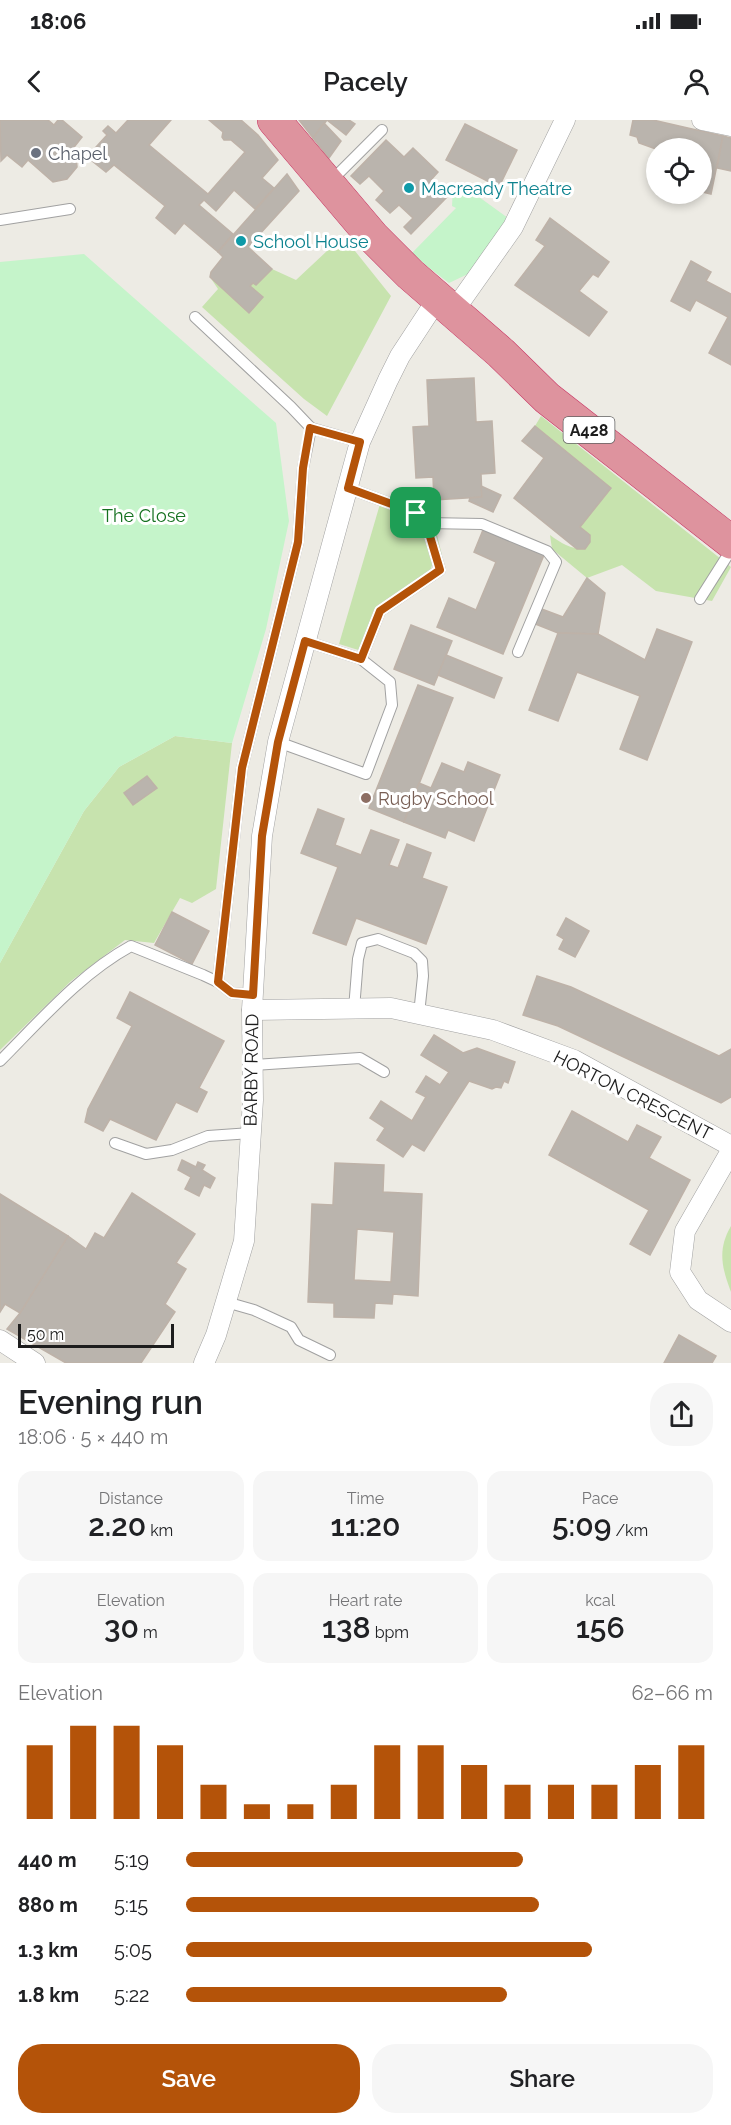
<!DOCTYPE html>
<html lang="en">
<head>
<meta charset="utf-8">
<style>
  body { margin:0; font-family:Raleway,sans-serif; background:#f6f6f6; color:#202124; height:100vh; display:flex; flex-direction:column; font-size:22px; white-space:nowrap }
  * { box-sizing:border-box; margin:0 }
  p { font-size:20px; color:#757577 }
  .icon { flex:none; width:33px; height:33px; fill:none; stroke:currentColor; stroke-width:2; stroke-linecap:round; stroke-linejoin:round }
  .map { position:relative; height:1243px; overflow:hidden }
  .drawer { display:flex; flex-direction:column; background:#fff; flex:1 }
  .drawer>* { flex:none }
  .fabs { position:absolute; left:646px; top:18px; display:grid; gap:12px }
  .fabs a { display:grid; place-items:center; width:66px; height:66px; border-radius:50%; background:#fff; box-shadow:0 3px 9px #0003; font-size:30px }
  .scale { position:absolute; left:18px; bottom:15px; width:156px; box-sizing:border-box; padding-left:6px; border:3px solid #1d1d1d; border-top:0; font-size:16px; line-height:21px; white-space:nowrap; color:#1d1d1d; -webkit-text-stroke:4px #fff; paint-order:stroke }
  .pin { position:absolute; display:grid; place-items:center; width:51px; height:51px; color:#fff; margin:-26px; border-radius:12px; box-shadow:0 3px 9px #0006 }
  .round { display:grid; place-items:center; flex:none; width:63px; height:63px; border-radius:24px; background:#f6f6f6 }
  .summary { display:flex; align-items:center; justify-content:space-between; height:102px; padding:0 18px }
  h1 { font-size:33px; font-weight:600; line-height:45px }
  .metrics { display:grid; grid-template-columns:repeat(3,1fr); gap:9px; height:102px; padding:6px 18px }
  .metrics div { display:grid; align-content:center; border-radius:15px; background:#f6f6f6; text-align:center }
  .metrics b { font-size:30px; font-weight:600 }
  .metrics small { font-size:16px; font-weight:400 }
  .metrics p { font-size:16px }
  .chart { height:168px; padding:12px 18px }
  .chart p { display:flex; justify-content:space-between }
  .chart svg { width:100%; height:108px; margin-top:6px; stroke:#b45309; stroke-width:6 }
  .primary-button { display:flex; gap:12px; margin-top:auto; padding:12px 18px }
  .primary-button a { flex:1; height:69px; border-radius:24px; background:#b45309; color:#fff; font-size:24px; font-weight:600; line-height:69px; text-align:center }
  .primary-button a+a { background:#f6f6f6; color:#202124 }
  ul { padding:0 18px; list-style:none; font-size:20px }
  li { display:grid; grid-template-columns:96px 72px 1fr; align-items:center; height:45px }
  li i { height:15px; border-radius:8px; background:#b45309 }
  .status { display:flex; justify-content:space-between; align-items:center; height:42px; padding:0 30px; background:#fff; direction:ltr }
  .status svg { height:16px; fill:currentColor }
  header { display:flex; justify-content:space-between; align-items:center; height:78px; padding:0 18px; background:#fff; font-size:27px; font-weight:600 }
  .map>svg:first-child { display:block }
  .grass { fill:#c7e3ae }
  .park { fill:#c5f4ca }
  .building { fill:#bab4ad; stroke:#beb2a8; stroke-width:1.5; fill-rule:evenodd }
  .lines { fill:none; stroke-linecap:round; stroke-linejoin:round }
  .lane-casing { stroke:#a1a1a1; stroke-width:12 }
  .street-casing { stroke:#a1a1a1; stroke-width:21 }
  .highway-casing { stroke:#c83463; stroke-width:34 }
  .lane { stroke:#fff; stroke-width:10 }
  .street { stroke:#fff; stroke-width:20 }
  .highway { stroke:#de939e; stroke-width:33 }
  .route-casing { stroke:#fff; stroke-width:12 }
  .route { stroke:#b45309; stroke-width:8 }
  .worship-dot { fill:#6b7280; stroke:#fff; stroke-width:2 }
  .culture-dot { fill:#0f9aa8; stroke:#fff; stroke-width:2 }
  .education-dot { fill:#8d6e63; stroke:#fff; stroke-width:2 }
  .labels { text-anchor:middle; dominant-baseline:central; stroke-width:6; stroke-linejoin:round; paint-order:stroke }
  .shield { fill:#fff; stroke:#616161; stroke-width:1.5 }
  .shield-label { font-size:16px; font-weight:bold; fill:#1d1d1d }
  .worship-label { font-size:18px; fill:#5b616d; stroke:#fff; text-anchor:start }
  .culture-label { font-size:18px; fill:#0d838f; stroke:#fff; text-anchor:start }
  .park-label { font-size:18px; fill:#157120; stroke:#fff }
  .education-label { font-size:18px; fill:#785e54; stroke:#fff; text-anchor:start }
  .street-label { font-size:18px; fill:#1d1d1d; stroke:#fff }
</style>
</head>
<body>
<div class="status"><b>18:06</b><svg viewBox="0 0 49 12"><path d="M0 12V9h3v3zM5 12V6h3v6zM10 12V3h3v9zM15 12V0h3v12zM26 1h20v11H26zM47 4h2v5h-2z"/></svg></div>
<header><svg class="icon" aria-label="back" viewBox="0 0 24 24"><path d="M15 5l-7 7 7 7"/></svg>Pacely<svg class="icon" aria-label="person" viewBox="0 0 24 24"><circle cx="12" cy="8" r="4"/><path d="M4 21q1-7 8-7t8 7"/></svg></header>
<div class="map">
<svg width="731" height="1243" viewBox="0 0 731 1243">
  <rect width="100%" height="100%" fill="#edebe4"/>
  <!-- grass -->
  <g class="grass">
    <path d="M343,116L391,176L327,296L304,279L202,187L218,169L210,157L249,193L263,177L250,166L253,163L256,164L272,149L296,160Z"/>
    <path d="M541,296L731,447L712,481L656,471L622,445L587,458L552,429L550,415C561,423 570,429 585,429L590,422V415L580,407L610,368L535,306Z"/>
    <path d="M380,384L413,395L436,411L442,435C431,443 429,447 433,460L382,497L368,533L339,524Z"/>
    <path d="M175,616L232,623L216,769L192,783L180,778L154,823L125,820L71,861L0,930V843L84,691L119,647Z"/>
    <path d="M731,1106V1172C722,1148 717,1130 731,1106Z"/>
  </g>
  <!-- park -->
  <g class="park">
    <path d="M453,69L479,77L508,98L468,154L449,163L428,147L412,133L456,88L452,86Z"/>
    <path d="M84,134L276,303L289,401L266,509L232,623L175,616L119,647L84,691L0,843V142Z"/>
  </g>
  <!-- building -->
  <g class="building">
    <path d="M0,0H48L54,5L58,0H62L82,17L71,31L76,35L77,47L67,59L53,62L28,40L22,47L7,35L1,41Z"/>
    <path d="M128,0H171L149,25L208,74L245,32L231,20H224L222,17L223,12L209,0H241L258,15L278,40L262,58L274,68L255,89L234,70L216,91L204,80L199,85L233,114L218,132L184,103L175,114L156,98L165,86L114,45L106,52L87,37L107,15L103,11L108,6L116,13Z"/>
    <path d="M299,0H327L313,18Z"/>
    <path d="M327,0H349L355,4L346,15Z"/>
    <path d="M633,0H653L723,16L711,74L702,72V28H657V40L654,39L656,29L639,23L637,17L630,15Z"/>
    <path d="M324,3L341,21L329,38L313,18Z"/>
    <path d="M465,4L517,30L499,67L446,40Z"/>
    <path d="M723,16L731,18V51L717,48Z"/>
    <path d="M386,20L404,37L413,28L438,52L430,61L447,77L411,114L404,107L413,98L399,85L390,93L376,80L384,71L369,56L360,64L351,56Z"/>
    <path d="M287,54L299,71L248,127L272,149L256,165L253,163L250,166L263,177L249,193L210,157L211,152L223,137L218,132Z"/>
    <path d="M550,98L609,142L598,157L593,154L579,171L607,192L589,216L515,165L545,126L536,120Z"/>
    <path d="M691,141L711,152L706,161L731,174V245L709,233L728,197L696,180L690,191L671,181Z"/>
    <path d="M474,258L476,302L492,301L495,353L481,354L482,377L434,380L433,357L416,358L413,307L429,306L427,260Z"/>
    <path d="M535,306L611,368L580,407L590,415V422L585,429H577L514,378L544,338L522,321Z"/>
    <path d="M481,366L501,375L493,392L469,381L470,378L482,377Z"/>
    <path d="M483,410L544,435L503,534L437,507L449,478L476,490L496,442L474,432Z"/>
    <path d="M587,458L605,473L598,514L558,513L533,503L539,488L563,497Z"/>
    <path d="M411,505L452,521L434,565L394,549Z"/>
    <path d="M657,509L692,522L647,640L620,629L640,576L577,552L558,601L529,590L558,513L598,514L645,540Z"/>
    <path d="M446,535L502,558L494,578L438,555Z"/>
    <path d="M418,565L453,578L404,702L369,688Z"/>
    <path d="M468,642L500,655L474,721L448,710L445,718L404,702L419,663L431,668L442,643L464,652Z"/>
    <path d="M147,656L157,668L133,685L124,673Z"/>
    <path d="M318,689L344,699L335,725L361,735L371,710L399,720L389,745L398,748L407,724L431,733L422,758L447,767L426,824L356,798L346,825L313,813L338,747L301,733Z"/>
    <path d="M172,792L209,811L192,844L155,825Z"/>
    <path d="M566,798L589,811L575,837L559,829L564,819L557,815Z"/>
    <path d="M537,856L571,867L719,936L731,929V977L721,983L558,906L523,895Z"/>
    <path d="M130,872L224,921L199,968L207,972L197,992L176,982L156,1020L110,999L103,1011L85,1002L88,989L132,906L117,898Z"/>
    <path d="M434,915L463,933L477,928L515,942L508,963L504,961L501,968L496,967L492,969L469,961L424,1031L412,1024L403,1037L377,1020L385,1008L370,998L381,981L412,1001L426,977L416,972L426,956L440,965L449,952L421,935Z"/>
    <path d="M572,991L628,1022L637,1005L661,1017L649,1038L690,1060L650,1135L630,1124L649,1090L549,1035Z"/>
    <path d="M182,1040L196,1047L198,1042L205,1045L202,1050L215,1058L210,1068L204,1065L199,1076L185,1069L191,1057L178,1050Z"/>
    <path d="M335,1043L384,1045L383,1072L422,1074L418,1176L393,1174L392,1184L375,1183L374,1198L334,1197V1183L308,1182L312,1084L333,1085ZM357,1109L394,1112L391,1162L354,1160Z"/>
    <path d="M132,1073L195,1114L176,1143L186,1149L165,1184L175,1192L141,1243H66L7,1209L20,1193L68,1116L86,1129L95,1113L104,1118Z"/>
    <path d="M0,1074L68,1116L20,1193L5,1184L0,1192Z"/>
    <path d="M679,1215L716,1236L712,1243H664Z"/>
  </g>
  <g class="lines">
    <defs>
      <g id="lane">
        <path d="M331,61L382,10"/>
        <path d="M0,100L70,89"/>
        <path d="M195,197L291,287L311,308L303,348L298,422L242,648L218,862"/>
        <path d="M311,308L360,322"/>
        <path d="M348,368L416,393L426,403L440,450L380,491L361,539"/>
        <path d="M426,403L482,404L547,431L556,442L518,532"/>
        <path d="M700,479L731,430"/>
        <path d="M278,622L366,654L392,585L390,562L361,539L305,521"/>
        <path d="M354,889L358,839L362,823L378,819L414,833L422,841L423,856L419,894"/>
        <path d="M0,941C41,900 80,854 131,826L203,855L218,862L232,873L253,875"/>
        <path d="M253,945L360,938L384,952"/>
        <path d="M115,1023L146,1034L172,1030L208,1016L251,1013"/>
        <path d="M226,1182L254,1190L291,1207L299,1220L330,1235"/>
      </g>
      <g id="street">
        <path d="M702,0L731,6"/>
        <path d="M453,192L513,107L565,0"/>
        <path d="M252,890L391,888L493,910L574,940L731,1026"/>
        <path d="M731,1031L685,1111L680,1152L698,1180L731,1202"/>
        <path d="M0,1220L35,1243"/>
        <path d="M204,1243L216,1215L244,1121L253,980L252,890L262,716L278,622L360,322L388,260L400,236L438,178"/>
      </g>
      <path id="highway" d="M274,0L373,117L410,154L501,233L547,278L731,422"/>
    </defs>
    <!-- lane casing -->
    <use href="#lane" class="lane-casing"/>
    <!-- street casing -->
    <use href="#street" class="street-casing"/>
    <!-- highway casing -->
    <use href="#highway" class="highway-casing"/>
    <!-- lane -->
    <use href="#lane" class="lane"/>
    <!-- street -->
    <use href="#street" class="street"/>
    <!-- highway -->
    <use href="#highway" class="highway"/>
  </g>
  <g class="lines">
    <defs>
      <path id="route" d="M310,308L360,322L348,368L416,393L426,403L440,450L380,491L361,539L305,521L278,622L262,716L253,875L232,873L218,862L242,648L298,422L303,348Z"/>
    </defs>
    <!-- route casing -->
    <use href="#route" class="route-casing"/>
    <!-- route -->
    <use href="#route" class="route"/>
  </g>
  <!-- markers -->
  <circle class="worship-dot" cx="36" cy="33" r="6"/>
  <g class="culture-dot">
    <circle cx="409" cy="68" r="6"/>
    <circle cx="241" cy="121" r="6"/>
  </g>
  <circle class="education-dot" cx="366" cy="678" r="6"/>
  <g class="labels">
    <!-- shield labels -->
    <rect class="shield" x="563.5" y="297" width="51" height="26" rx="4.5"/>
    <g class="shield-label">
      <text x="589" y="310">A428</text>
    </g>
    <!-- worship labels -->
    <g class="worship-label">
      <text x="48" y="33">Chapel</text>
    </g>
    <!-- culture labels -->
    <g class="culture-label">
      <text x="421" y="68">Macready Theatre</text>
      <text x="253" y="121">School House</text>
    </g>
    <!-- park labels -->
    <g class="park-label">
      <text x="144" y="395">The Close</text>
    </g>
    <!-- education labels -->
    <g class="education-label">
      <text x="378" y="678">Rugby School</text>
    </g>
    <!-- street labels -->
    <g class="street-label">
      <text transform="translate(251 950) rotate(-89)">BARBY ROAD</text>
      <text transform="translate(633 975) rotate(27)">HORTON CRESCENT</text>
    </g>
  </g>
</svg>
<div class="fabs">
<a><svg class="icon" aria-label="locate" viewBox="0 0 24 24"><circle cx="12" cy="12" r="6"/><path d="M12 2v4M12 18v4M2 12h4M18 12h4"/></svg></a>
</div>
<div class="scale">50 m</div>
<div class="pin" style="left:416px;top:393px;background:#1e9e55"><svg class="icon" aria-label="arrive" viewBox="0 0 24 24"><path d="M6 21V4h12l-3 4 3 4H6"/></svg></div>
</div>
<section class="drawer">
<div class="summary"><div><h1>Evening run</h1><p>18:06 · 5 × 440 m</p></div><a class="round"><svg class="icon" aria-label="share" viewBox="0 0 24 24"><path d="M12 15V3M7 8l5-5 5 5M5 13v7h14v-7"/></svg></a></div>
<div class="metrics">
<div><p>Distance</p><b>2.20<small> km</small></b></div>
<div><p>Time</p><b>11:20</b></div>
<div><p>Pace</p><b>5:09<small> /km</small></b></div>
</div>
<div class="metrics">
<div><p>Elevation</p><b>30<small> m</small></b></div>
<div><p>Heart rate</p><b>138<small> bpm</small></b></div>
<div><p>kcal</p><b>156</b></div>
</div>
<div class="chart"><p><span>Elevation</span>62–66 m</p>
<svg viewBox="0 0 160 44" preserveAspectRatio="none"><path d="M5 44V14M15 44V6M25 44V6M35 44V14M45 44V30M55 44V38M65 44V38M75 44V30M85 44V14M95 44V14M105 44V22M115 44V30M125 44V30M135 44V30M145 44V22M155 44V14"/></svg>
</div>
<ul>
<li><b>440 m</b>5:19<i style="width:64%"></i></li>
<li><b>880 m</b>5:15<i style="width:67%"></i></li>
<li><b>1.3 km</b>5:05<i style="width:77%"></i></li>
<li><b>1.8 km</b>5:22<i style="width:61%"></i></li>
</ul>
<div class="primary-button"><a>Save</a><a>Share</a></div>
</section>
</body>
</html>
